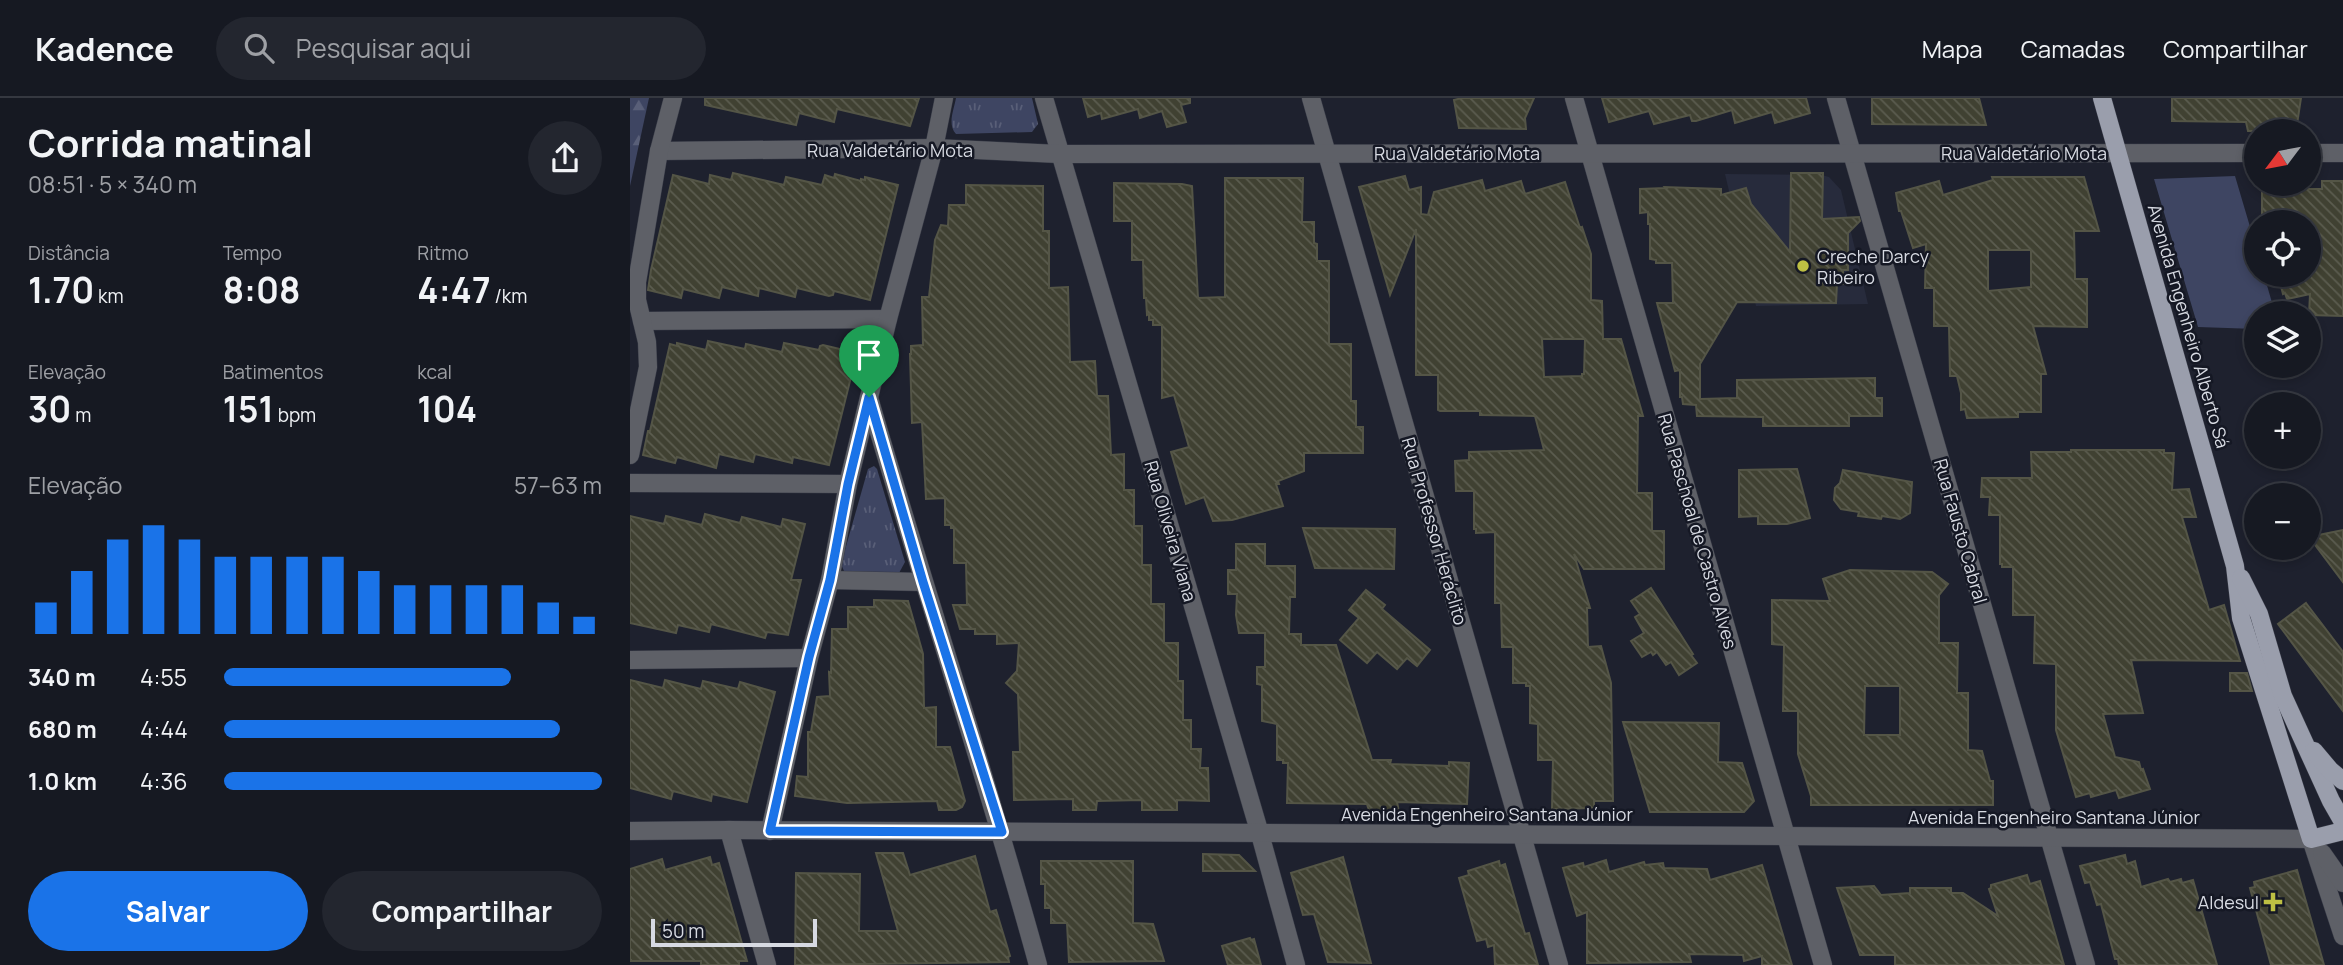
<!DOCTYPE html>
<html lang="pt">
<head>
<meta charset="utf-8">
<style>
  body { margin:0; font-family:Manrope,sans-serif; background:#23262f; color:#f1f3f6; height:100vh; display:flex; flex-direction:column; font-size:26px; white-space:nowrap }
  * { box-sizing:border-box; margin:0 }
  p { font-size:23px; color:#9ea0a5 }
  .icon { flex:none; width:38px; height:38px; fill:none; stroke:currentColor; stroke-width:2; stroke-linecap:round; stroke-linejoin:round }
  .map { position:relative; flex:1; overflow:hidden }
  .sheet { display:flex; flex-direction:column; background:#161922; width:630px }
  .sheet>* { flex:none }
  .needle { width:46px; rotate:238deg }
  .controls { position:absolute; left:1614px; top:21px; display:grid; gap:14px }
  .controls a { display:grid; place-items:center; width:77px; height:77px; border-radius:50%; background:#161922; box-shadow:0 4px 10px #0003,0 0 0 2px #353840; font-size:35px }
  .scale { position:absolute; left:21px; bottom:18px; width:166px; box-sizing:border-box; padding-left:7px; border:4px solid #d7dae2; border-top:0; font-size:19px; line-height:24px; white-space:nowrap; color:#d7dae2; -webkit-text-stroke:5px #151824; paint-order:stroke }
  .pin { position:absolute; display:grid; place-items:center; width:60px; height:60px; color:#fff; margin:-72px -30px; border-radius:50% 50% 50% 0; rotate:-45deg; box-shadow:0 0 7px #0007 }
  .pin .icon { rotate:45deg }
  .round { display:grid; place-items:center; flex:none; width:74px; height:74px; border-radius:37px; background:#23262f }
  .headline { display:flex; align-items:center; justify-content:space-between; height:119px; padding:0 28px }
  h1 { font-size:38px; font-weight:700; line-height:52px }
  .stats { display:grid; grid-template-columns:repeat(3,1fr); gap:10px; height:119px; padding:7px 28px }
  .stats div { display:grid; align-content:center }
  .stats b { font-size:35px; font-weight:700 }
  .stats small { font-size:19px; font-weight:400 }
  .stats p { font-size:19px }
  .chart { height:196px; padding:14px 28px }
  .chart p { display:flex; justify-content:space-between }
  .chart svg { width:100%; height:126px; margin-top:7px; stroke:#1a73e8; stroke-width:6 }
  .primary-button { display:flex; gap:14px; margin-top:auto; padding:14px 28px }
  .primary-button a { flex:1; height:80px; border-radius:42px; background:#1a73e8; color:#fff; font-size:28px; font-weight:700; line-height:80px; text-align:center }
  .primary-button a+a { background:#23262f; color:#f1f3f6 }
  ul { padding:0 28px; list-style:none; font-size:23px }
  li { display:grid; grid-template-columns:112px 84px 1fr; align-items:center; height:52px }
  li i { height:18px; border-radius:9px; background:#1a73e8 }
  header { display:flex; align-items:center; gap:42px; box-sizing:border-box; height:98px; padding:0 35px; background:#161922; border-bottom:2px solid #353840 }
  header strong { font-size:33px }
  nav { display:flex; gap:38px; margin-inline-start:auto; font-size:24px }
  .search { width:490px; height:63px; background:#23262f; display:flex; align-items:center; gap:18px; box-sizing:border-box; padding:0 24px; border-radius:38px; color:#9ea0a5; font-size:26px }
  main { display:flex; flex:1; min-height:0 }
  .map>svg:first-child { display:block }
  .built { fill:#272b3c }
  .green { fill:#3e4562 }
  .forest { fill:url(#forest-firs) }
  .park { fill:url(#park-tufts) }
  .building { fill:url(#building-back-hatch); stroke:#545546; stroke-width:2; fill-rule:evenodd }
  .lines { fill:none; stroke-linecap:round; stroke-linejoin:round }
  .minor-casing { stroke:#383b47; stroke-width:19 }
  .major-casing { stroke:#383b47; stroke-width:19 }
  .minor { stroke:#5e6067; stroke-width:18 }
  .major { stroke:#9a9eac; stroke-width:18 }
  .route-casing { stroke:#fff; stroke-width:14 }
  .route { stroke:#1a73e8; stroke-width:9 }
  .poi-dot { fill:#bdbf43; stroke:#151824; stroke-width:2.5 }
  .labels { text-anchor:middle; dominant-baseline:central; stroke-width:5; stroke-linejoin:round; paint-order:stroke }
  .street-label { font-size:18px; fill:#d7dae2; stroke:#151824 }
  .poi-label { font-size:18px; fill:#d7dae2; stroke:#151824; text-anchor:start }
</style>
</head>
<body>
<header>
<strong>Kadence</strong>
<div class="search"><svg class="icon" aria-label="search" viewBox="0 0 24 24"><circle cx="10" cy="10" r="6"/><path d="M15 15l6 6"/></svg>Pesquisar aqui</div>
<nav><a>Mapa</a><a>Camadas</a><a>Compartilhar</a></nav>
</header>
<main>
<section class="sheet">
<div class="headline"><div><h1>Corrida matinal</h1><p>08:51 · 5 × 340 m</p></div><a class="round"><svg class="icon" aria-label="share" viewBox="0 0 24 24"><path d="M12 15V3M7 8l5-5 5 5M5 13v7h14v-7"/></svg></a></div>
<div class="stats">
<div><p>Distância</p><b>1.70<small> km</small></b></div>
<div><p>Tempo</p><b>8:08</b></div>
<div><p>Ritmo</p><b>4:47<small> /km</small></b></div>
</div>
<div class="stats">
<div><p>Elevação</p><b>30<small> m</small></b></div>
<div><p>Batimentos</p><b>151<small> bpm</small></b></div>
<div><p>kcal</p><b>104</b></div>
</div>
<div class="chart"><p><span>Elevação</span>57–63 m</p>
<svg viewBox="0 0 160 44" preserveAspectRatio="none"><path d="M5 44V33M15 44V22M25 44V11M35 44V6M45 44V11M55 44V17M65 44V17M75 44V17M85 44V17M95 44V22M105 44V27M115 44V27M125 44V27M135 44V27M145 44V33M155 44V38"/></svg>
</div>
<ul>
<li><b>340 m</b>4:55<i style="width:76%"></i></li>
<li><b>680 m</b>4:44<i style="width:89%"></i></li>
<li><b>1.0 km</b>4:36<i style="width:100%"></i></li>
</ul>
<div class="primary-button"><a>Salvar</a><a>Compartilhar</a></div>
</section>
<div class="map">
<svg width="1713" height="867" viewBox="0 0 1713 867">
  <defs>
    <pattern id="forest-firs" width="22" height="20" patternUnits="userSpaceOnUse" patternTransform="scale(1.75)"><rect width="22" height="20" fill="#3e4562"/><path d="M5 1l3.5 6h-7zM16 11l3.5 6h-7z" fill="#595f78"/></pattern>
    <pattern id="park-tufts" width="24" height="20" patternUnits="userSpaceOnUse" patternTransform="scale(1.75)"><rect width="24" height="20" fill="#3e4562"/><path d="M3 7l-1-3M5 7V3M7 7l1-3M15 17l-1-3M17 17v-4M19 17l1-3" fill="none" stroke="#595f78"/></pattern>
    <pattern id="building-back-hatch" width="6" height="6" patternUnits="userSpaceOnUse" patternTransform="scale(1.75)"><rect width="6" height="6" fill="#404132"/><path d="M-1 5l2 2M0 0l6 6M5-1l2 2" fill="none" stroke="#5b5c4f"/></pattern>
  </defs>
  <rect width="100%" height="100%" fill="#1e212e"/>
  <!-- built -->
  <path class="built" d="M1095,76L1192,77L1199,79L1211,92L1238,206L1126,208Z"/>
  <!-- green -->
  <path class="green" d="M1605,78L1626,149V177H1634L1645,215H1626V231L1568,229L1524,81Z"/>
  <!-- forest -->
  <path class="forest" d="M0,0H19L0,88Z"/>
  <!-- park -->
  <g class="park">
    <path d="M326,0H402L408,26L402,34L326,36C317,26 324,12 326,0Z"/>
    <path d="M244,368L247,371L275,464L269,475L220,476L214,473L211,466L238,371Z"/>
  </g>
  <!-- building -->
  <g class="building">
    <path d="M75,0H289L280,28L207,11L204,24L169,15L166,27L75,7Z"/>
    <path d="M453,0H560V5L551,7L556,24L537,29L532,13L510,20L508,11L472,21L471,15L458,19Z"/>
    <path d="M832,0H904L895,20L896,31L829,30L824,2Z"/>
    <path d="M972,0H1176L1180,15L1145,25L1142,14L1105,25L1102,12L1066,23H1062L1060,17L1024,26L1019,13L979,24Z"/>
    <path d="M1242,0H1349L1356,27L1242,26Z"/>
    <path d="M1542,0H1671L1666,33H1618L1616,24L1542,23Z"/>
    <path d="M103,75L154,87L156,79L192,87L195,77L204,80L205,76L231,83V81L235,82V79L268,87L240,202L204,193L203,197L199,198L167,190L165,199L129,190L128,198L92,189L89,200L53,191L51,200L18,192L21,172L43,77L79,86L80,77L101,82Z"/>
    <path d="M1161,75H1193L1192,121L1229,119L1230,123L1218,135V172H1213V186H1207L1206,205L1107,204L1070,266V301L1107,300V282L1245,280V300H1252V318H1219V328H1133V319L1067,318L1066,307L1053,306L1052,299H1050V272L1045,273L1027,205H1043L1042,165H1026V162L1020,161V126H1018V114L1010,115V91L1036,90L1035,89L1091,91V97L1116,90L1121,106L1160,154Z"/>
    <path d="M775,78L779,92L791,89V116L798,117L804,94L852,82L855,93L891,83L895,96L935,84L950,130L952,129L961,156V202L972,203L973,241H991L1013,318H1008L1007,395H1022V433H1034V471H954L944,456L960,510H957L958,549L971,548L981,585L983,703H964V710L922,711L923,662H908V626L900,625V588H896V585H883V549H872L871,505H865V434L846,435V431H844V393H826L825,363L839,362V354L914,352L905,318L850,317V313H810L808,312V277H786V131L760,197L729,89ZM912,241H955L954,276H952V278L914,279Z"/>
    <path d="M1362,79H1454L1469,133H1444L1445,181H1457V229L1403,228L1416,276H1411V314H1388V319L1337,320L1335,311L1331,312V295L1327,278H1320L1319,228H1304V190H1295L1296,146L1283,150L1271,113H1269L1266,95L1309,83L1313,97L1363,82ZM1358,152H1401V189L1358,193Z"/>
    <path d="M595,80H673L672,124H684V145L687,146V163H699V246H721V303H726V329H733V355H674V373L648,383L649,386H646L653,408L602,422L583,423L574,399L556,406L541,354L559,349L544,297L532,300V227H523V222H519V216L517,217L516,200H514L513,162H502V123H484V85L552,86L562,88L568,200L595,199Z"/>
    <path d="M1692,83H1713V218L1679,217L1680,196L1657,201L1655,195L1653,196L1648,177H1678V124H1632V91H1692Z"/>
    <path d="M336,87L413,88V133H419V190L438,189L440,264L465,263L467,298H478L481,357L494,356V392H504V428H512V467H521V506H534V545H548V583H553V622H561V651H571L570,670H578L579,703L547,702V712H512V702L467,703L466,712H443V701L384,702L383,654H390L388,596L376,585L387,573L389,545L367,546V536H345V531H330L323,507H337L336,465H324V430H321V427H315V400L296,401L292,324L282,325L280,256H281V248L293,247L292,199H299L305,142L311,127L318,128L319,107H336Z"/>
    <path d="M78,243L115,251L116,246L152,254L154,245L189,252L190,248L193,247L227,255L199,367L163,359L162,365L125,356L123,364L89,356L86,370L47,359L45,365L13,357L18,333H20L40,246L47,248V245L76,252Z"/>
    <path d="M1441,352H1534V355H1544L1542,392L1559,391L1566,419H1552L1579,512L1594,507L1610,563L1501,562L1513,615L1473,616L1485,659L1509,664L1511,672L1513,671L1520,691L1489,700L1486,692L1461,699L1460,695L1446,699L1426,632V566L1404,565L1405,517H1383V469H1372V466H1370V417H1359L1360,399H1351L1352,380H1402L1401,354H1441Z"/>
    <path d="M1167,371L1180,420L1157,426H1128V418L1109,419V372Z"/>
    <path d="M1213,372L1282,384L1280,415L1270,421L1252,418L1251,421L1228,418L1229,414L1211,411L1204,402L1205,390L1210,385Z"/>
    <path d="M75,416L110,425L112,419L151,429L153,421L175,426L161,482H171L158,537L137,534L135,540L81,526L79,534L48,527L46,535L0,525V418L34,426L36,418L72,427Z"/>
    <path d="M673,430L765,431L764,471L685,470Z"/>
    <path d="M1713,432V484L1679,439Z"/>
    <path d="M606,446H635V468H665V499H660L659,536H671V547H706L742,662H761L760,666L819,668V664L839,665L837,706L767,704L769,714L739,713L737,706L657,705L658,665H653V662H647V626L632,623V587L627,586V569H635V535H609L606,517L607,496H598V472H606Z"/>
    <path d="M1220,472L1302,474L1318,486L1309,497V545H1328L1327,595H1338V652L1352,653L1360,683H1363V707H1181V698L1168,656V613H1153L1154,547L1142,546V502L1200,503L1193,481ZM1235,588H1270V637H1234Z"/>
    <path d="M1021,490L1063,556L1061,557L1067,565L1049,577L1041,564L1036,567L1027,554L1023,557L1021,554L1012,559L1001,543L1014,535L1005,519L1010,516L1001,503Z"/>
    <path d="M736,492L755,507L752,511L800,552L787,568L777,560L767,571L747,554L737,565L710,542L729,520L719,512Z"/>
    <path d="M244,502L278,503L293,556L294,610L306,609V649H320L335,703L332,709L326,712H309L307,703L217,705L165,698L167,678L178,679V634H181L187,599L200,598L199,574L201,575L202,531H218V509H244Z"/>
    <path d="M1676,505L1713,554V613L1648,526Z"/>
    <path d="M1600,575H1617L1622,593H1600Z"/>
    <path d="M0,582L33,590L35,582L71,591L73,583L108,591L110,584L145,594L117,704L82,696L81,703L43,693L41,701L0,690Z"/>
    <path d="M993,624L1089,625L1088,664L1112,665L1124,703L1114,714H1020Z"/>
    <path d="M246,755H273L280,777L345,758L360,814L366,812L380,858L378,859L379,864L165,867L166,775L230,776L229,833H268Z"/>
    <path d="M573,756L609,757L625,773H573Z"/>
    <path d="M1495,757L1497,766L1505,763L1511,789L1538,781L1540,784L1551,781L1552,785L1563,782L1587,867H1489L1488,861H1485L1471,806L1467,807L1460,784L1455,785L1450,768Z"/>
    <path d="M80,759L82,767L89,765L117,863H109V867H71V863H0V771L32,761L35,772Z"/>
    <path d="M713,759L732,831L741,865L698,864L684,816L673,817L661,775Z"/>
    <path d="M976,762L979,774L1014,764L1015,767L1033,765L1034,770L1077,771L1080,782L1132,767L1162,867H1132V858L1114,863L1113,857L1059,856L1061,864L957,865V814L947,818L933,770L953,765L954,769Z"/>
    <path d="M411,763H503V825L523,826L534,863L439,864L437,825H421V810H415V786H411Z"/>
    <path d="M869,763L870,768L875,766L895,836L899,835L908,867H865L864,847L858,849L856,841L847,843L829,780L839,777L838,773Z"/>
    <path d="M1667,772L1694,867H1641L1620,790L1625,789L1624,784Z"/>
    <path d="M1397,777L1400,786L1410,783L1434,867H1265V857H1230L1207,790L1244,788L1251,797L1280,795V790H1321V795H1333L1368,818L1359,791L1361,790V787Z"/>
    <path d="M620,840L621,842L624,841L631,867H598L592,848Z"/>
  </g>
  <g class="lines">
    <defs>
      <g id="minor">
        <path d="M414,0L630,736L666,867"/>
        <path d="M681,0L929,867"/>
        <path d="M944,0L1193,867"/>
        <path d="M1206,0L1456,867"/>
        <path d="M29,53L304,50L429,56L1626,55"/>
        <path d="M1678,55H1713"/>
        <path d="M12,223L258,221"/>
        <path d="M239,300C294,489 356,677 408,867"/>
        <path d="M0,357L18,269L17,244L7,202V184L29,53L43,0"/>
        <path d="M0,385L218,386"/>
        <path d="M200,482L293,484"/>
        <path d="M0,562L179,560"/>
        <path d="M99,732L137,867"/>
        <path d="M0,733L99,732L1681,741"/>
        <path d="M140,733L179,560L200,482L218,386L258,221L304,50L314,0"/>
        <path d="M1681,741L1713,838"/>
        <path d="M1692,755L1713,785"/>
      </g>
      <g id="major">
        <path d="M1472,0L1605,468L1611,520L1681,741L1713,733"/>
        <path d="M1611,480L1629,516L1653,598L1701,703L1713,724"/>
        <path d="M1684,653L1700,672L1713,683"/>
      </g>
    </defs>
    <!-- minor casing -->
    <use href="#minor" class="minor-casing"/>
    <!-- major casing -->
    <use href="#major" class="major-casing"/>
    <!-- minor -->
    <use href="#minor" class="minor"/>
    <!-- major -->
    <use href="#major" class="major"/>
  </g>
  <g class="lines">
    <defs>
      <path id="route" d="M239,299L293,484L372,734L140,733L179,559L200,482L218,386Z"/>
    </defs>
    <!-- route casing -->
    <use href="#route" class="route-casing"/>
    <!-- route -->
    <use href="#route" class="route"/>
  </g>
  <!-- markers -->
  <g class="poi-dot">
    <circle cx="1173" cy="168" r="7"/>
    <path d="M1639.5 793.5h7v7h7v7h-7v7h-7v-7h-7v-7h7z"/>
  </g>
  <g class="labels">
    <!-- street labels -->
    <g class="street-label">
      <text x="260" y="52">Rua Valdetário Mota</text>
      <text x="827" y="55">Rua Valdetário Mota</text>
      <text x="1394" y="55">Rua Valdetário Mota</text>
      <text transform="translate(1559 228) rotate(74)">Avenida Engenheiro Alberto Sá</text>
      <text transform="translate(541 433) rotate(74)">Rua Oliveira Viana</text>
      <text transform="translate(805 433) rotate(74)">Rua Professor Heráclito</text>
      <text transform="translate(1068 433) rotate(74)">Rua Paschoal de Castro Alves</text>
      <text transform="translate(1331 433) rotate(74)">Rua Fausto Cabral</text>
      <text x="857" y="716">Avenida Engenheiro Santana Júnior</text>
      <text x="1424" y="719">Avenida Engenheiro Santana Júnior</text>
    </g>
    <!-- poi labels -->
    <g class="poi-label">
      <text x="1187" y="158">Creche Darcy<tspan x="1187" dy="21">Ribeiro</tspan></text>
      <text x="1629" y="804" text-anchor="end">Aldesul</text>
    </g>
  </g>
</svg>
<div class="controls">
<a><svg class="needle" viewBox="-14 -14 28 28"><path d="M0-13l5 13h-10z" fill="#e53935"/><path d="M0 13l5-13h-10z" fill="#9ea0a5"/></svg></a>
<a><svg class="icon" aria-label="locate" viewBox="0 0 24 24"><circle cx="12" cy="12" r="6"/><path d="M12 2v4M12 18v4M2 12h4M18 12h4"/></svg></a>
<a><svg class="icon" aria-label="layers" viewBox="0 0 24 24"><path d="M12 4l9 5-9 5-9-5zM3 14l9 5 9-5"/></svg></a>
<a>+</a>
<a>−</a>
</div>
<div class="scale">50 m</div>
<div class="pin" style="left:239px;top:299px;background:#1e9e55"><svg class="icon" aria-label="arrive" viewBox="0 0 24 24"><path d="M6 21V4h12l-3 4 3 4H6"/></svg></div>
</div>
</main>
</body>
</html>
